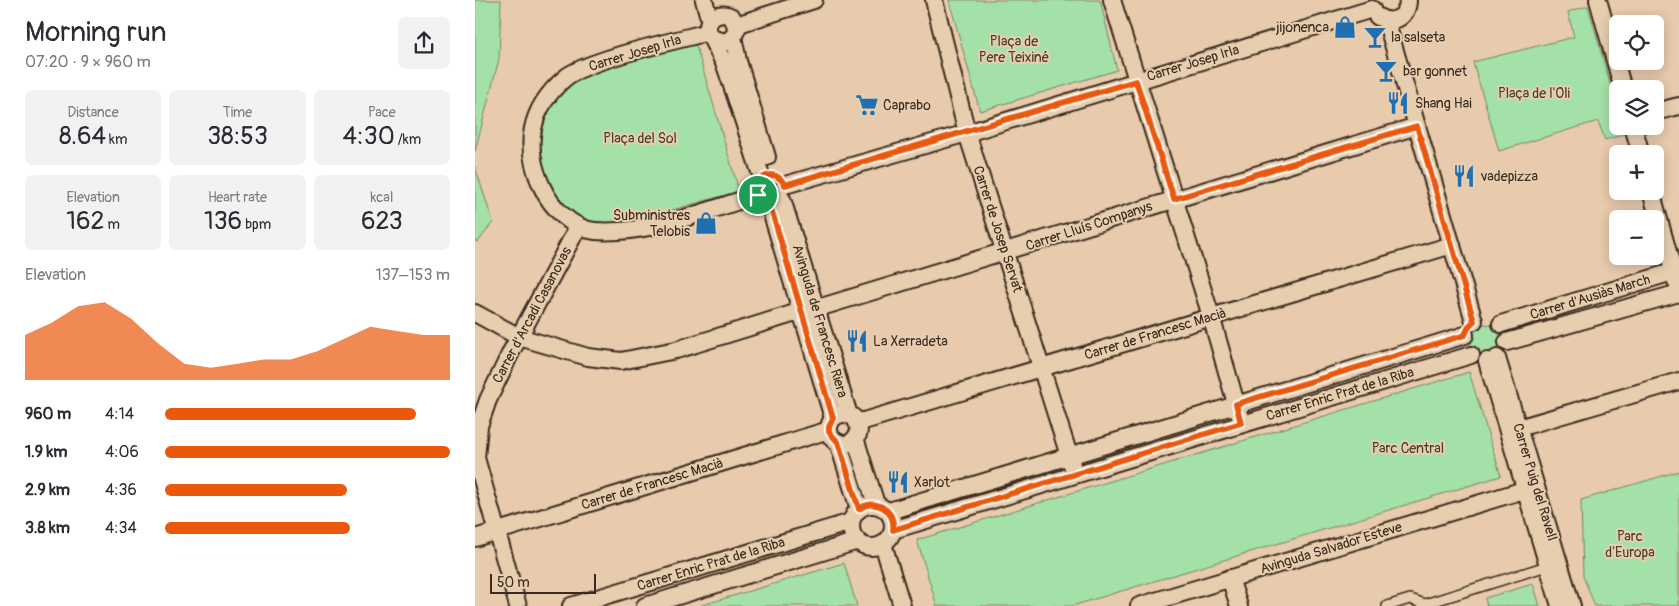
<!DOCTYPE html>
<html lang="en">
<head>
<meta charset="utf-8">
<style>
  body { margin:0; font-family:Pangolin,sans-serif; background:#f2f2f3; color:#2b2b33; height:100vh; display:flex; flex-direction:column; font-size:19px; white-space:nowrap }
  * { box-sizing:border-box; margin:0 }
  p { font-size:16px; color:#7c7c81 }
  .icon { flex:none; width:28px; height:28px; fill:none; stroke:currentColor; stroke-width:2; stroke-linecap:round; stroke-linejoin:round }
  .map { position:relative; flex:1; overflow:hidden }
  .details { display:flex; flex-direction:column; background:#fff; width:475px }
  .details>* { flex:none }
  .fabs { position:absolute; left:1134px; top:15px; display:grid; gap:10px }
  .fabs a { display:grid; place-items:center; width:55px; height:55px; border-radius:8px; background:#fff; box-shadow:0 2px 12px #0003; font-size:25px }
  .scale { position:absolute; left:15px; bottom:12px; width:106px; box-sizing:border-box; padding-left:5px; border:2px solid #3b2a1e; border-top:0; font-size:14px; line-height:18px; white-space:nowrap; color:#3b2a1e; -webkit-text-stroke:4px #e6ceaf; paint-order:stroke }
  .pin { position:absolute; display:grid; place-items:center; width:42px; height:42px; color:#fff; margin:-21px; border:2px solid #fff; border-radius:50%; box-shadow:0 1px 5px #0007 }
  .round { display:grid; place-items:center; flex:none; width:52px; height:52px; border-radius:8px; background:#f2f2f3 }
  .overview { display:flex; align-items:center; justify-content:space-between; height:85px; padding:0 25px }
  h1 { font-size:28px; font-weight:600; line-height:38px }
  .metrics { display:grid; grid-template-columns:repeat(3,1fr); gap:8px; height:85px; padding:5px 25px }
  .metrics div { display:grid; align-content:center; border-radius:8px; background:#f2f2f3; text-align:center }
  .metrics b { font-size:25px; font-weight:600 }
  .metrics small { font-size:14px; font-weight:400 }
  .metrics p { font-size:14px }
  .chart { height:140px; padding:10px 25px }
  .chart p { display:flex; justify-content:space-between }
  .chart svg { width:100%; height:90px; margin-top:5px; fill:#ea580c; opacity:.7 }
  ul { padding:0 25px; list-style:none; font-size:16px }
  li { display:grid; grid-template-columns:80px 60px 1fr; align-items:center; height:38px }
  li i { height:12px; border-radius:6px; background:#ea580c }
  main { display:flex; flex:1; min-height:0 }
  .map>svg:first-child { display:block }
  .green { fill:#a4e1a8; stroke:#708663 }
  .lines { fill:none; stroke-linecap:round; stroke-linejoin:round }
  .lane-casing { stroke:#3b2a1e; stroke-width:12 }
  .street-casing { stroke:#3b2a1e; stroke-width:20 }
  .lane { stroke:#e6ceaf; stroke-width:9 }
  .street { stroke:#e6ceaf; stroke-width:16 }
  .route-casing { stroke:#fff; stroke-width:10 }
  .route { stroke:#ea580c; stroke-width:6 }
  .labels { text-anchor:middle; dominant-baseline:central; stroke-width:4; stroke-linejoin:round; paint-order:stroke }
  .poi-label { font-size:14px; fill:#3b2a1e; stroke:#e6ceaf; text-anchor:start }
  .park-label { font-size:14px; fill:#463c2c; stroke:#e6ceaf }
  .street-label { font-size:14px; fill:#3b2a1e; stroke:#e6ceaf }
</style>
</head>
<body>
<main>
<section class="details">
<div class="overview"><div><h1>Morning run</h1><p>07:20 · 9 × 960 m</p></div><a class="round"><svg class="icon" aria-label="share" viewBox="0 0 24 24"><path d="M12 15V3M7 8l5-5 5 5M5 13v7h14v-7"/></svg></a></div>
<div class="metrics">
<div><p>Distance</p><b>8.64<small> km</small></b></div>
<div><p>Time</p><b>38:53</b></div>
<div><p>Pace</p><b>4:30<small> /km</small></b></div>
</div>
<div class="metrics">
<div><p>Elevation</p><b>162<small> m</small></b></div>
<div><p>Heart rate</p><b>136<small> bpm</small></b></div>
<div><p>kcal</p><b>623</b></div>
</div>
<div class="chart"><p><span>Elevation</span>137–153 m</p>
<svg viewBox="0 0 160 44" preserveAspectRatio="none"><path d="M0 44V22L10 16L20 8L30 6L40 14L50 26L60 36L70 38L80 36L90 34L100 34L110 30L120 24L130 18L140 20L150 22L160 22V44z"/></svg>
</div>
<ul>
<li><b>960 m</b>4:14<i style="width:88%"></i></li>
<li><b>1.9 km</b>4:06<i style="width:100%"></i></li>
<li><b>2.9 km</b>4:36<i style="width:64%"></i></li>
<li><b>3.8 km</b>4:34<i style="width:65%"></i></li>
</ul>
</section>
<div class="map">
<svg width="1204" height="606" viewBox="0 0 1204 606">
  <rect width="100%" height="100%" fill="#e8caad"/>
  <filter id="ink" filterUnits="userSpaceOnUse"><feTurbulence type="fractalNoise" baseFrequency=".02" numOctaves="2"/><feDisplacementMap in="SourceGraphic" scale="10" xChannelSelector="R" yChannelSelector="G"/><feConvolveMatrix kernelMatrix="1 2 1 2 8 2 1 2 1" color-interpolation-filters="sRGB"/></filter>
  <g filter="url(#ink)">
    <!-- green -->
    <g class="green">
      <path d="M0,0H26L24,59L0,151Z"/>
      <path d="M474,0H625L642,70L505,111Z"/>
      <path d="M1113,6L1142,108V126H1148L1150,134L1130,140L1123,121L1024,151L998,62L1099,37L1093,12Z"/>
      <path d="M219,39L264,191L155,222L119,226L85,206L69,182L64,150L68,122L75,106L96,84L150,59Z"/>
      <path d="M0,167L18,222L3,242L0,241Z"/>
      <circle cx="1010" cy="339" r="15"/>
      <path d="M994,372L1026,476L597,606H462L442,540Z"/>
      <path d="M1204,471V606H1120L1108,576L1106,500Z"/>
      <path d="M369,563L382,606H224Z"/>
      <path d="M1058,584L1065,606H1012L1010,598Z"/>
    </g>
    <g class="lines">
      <defs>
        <path id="lane" d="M912,606L935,599L950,604L1072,566"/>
        <g id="street">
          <path d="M229,0L235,21"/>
          <path d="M459,0L492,133L597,465"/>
          <path d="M637,0L736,316L764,414"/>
          <path d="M1123,0L1148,89"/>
          <path d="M902,16C916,26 933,18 933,0"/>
          <path d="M911,20L999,321"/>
          <path d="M261,25L339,0"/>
          <path d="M234,32C203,40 111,60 90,78C54,109 48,146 67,187C76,207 97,229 120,231C174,235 232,210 283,195"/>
          <path d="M258,37L263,61L292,157"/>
          <path d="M239,39L251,42L258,37L262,29L257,17C247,11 231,16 233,30C234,36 248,59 251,68C264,105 275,142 287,178"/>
          <path d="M1180,112L1204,106"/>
          <path d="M1158,126L1166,154"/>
          <path d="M310,185L492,133L897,9"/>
          <path d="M1176,191L1201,281"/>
          <path d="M307,199L374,415"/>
          <path d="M294,204L358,418"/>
          <path d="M343,308L942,126"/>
          <path d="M0,313L44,337L113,357L146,361L201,350L327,311"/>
          <path d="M1026,324L1204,270"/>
          <path d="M1032,342L1204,293"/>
          <path d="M1022,358L1097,606"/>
          <path d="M1012,361L1085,606"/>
          <circle cx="369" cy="429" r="15"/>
          <path d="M382,423L977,245"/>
          <path d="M1043,428L1204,381"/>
          <path d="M380,438L401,504"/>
          <path d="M363,442L384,509"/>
          <circle cx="397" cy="526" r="21"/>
          <path d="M414,511L990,335"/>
          <path d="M418,530L996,355"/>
          <path d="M0,538L354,430"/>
          <path d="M408,544L427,606"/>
          <path d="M755,578L764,606"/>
          <path d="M43,606L1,458L4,426L13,400L36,352L103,227"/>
          <path d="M96,606L376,522"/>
          <path d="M170,606L383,541"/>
          <path d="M664,606L1049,490"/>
        </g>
      </defs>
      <!-- lane casing -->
      <use href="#lane" class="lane-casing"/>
      <!-- street casing -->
      <use href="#street" class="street-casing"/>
      <!-- lane -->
      <use href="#lane" class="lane"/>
      <!-- street -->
      <use href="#street" class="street"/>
    </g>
  </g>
  <g class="lines" filter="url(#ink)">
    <defs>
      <path id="route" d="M661,81L699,199L942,126L999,321L994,326L990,335L761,404L766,423L418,530C421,510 400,497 384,509L363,442L354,432V427L358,418L299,218L294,204C265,196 294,157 310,185Z"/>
    </defs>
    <!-- route casing -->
    <use href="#route" class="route-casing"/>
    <!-- route -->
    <use href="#route" class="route"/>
  </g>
  <!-- icons -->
  <defs>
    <symbol id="shop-bare" viewBox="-9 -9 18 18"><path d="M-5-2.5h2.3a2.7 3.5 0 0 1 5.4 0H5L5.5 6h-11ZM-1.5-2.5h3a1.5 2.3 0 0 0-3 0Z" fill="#1f6fb2" stroke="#e6ceaf" stroke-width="2.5" paint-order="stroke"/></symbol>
    <symbol id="bar-bare" viewBox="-9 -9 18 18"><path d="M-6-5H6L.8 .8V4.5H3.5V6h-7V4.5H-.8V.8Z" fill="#1f6fb2" stroke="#e6ceaf" stroke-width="2.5" paint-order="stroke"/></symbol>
    <symbol id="restaurant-bare" viewBox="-9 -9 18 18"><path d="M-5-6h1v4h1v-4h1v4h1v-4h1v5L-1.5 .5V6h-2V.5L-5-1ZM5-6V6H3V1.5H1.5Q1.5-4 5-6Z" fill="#1f6fb2" stroke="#e6ceaf" stroke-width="2.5" paint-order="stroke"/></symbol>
    <symbol id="supermarket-bare" viewBox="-9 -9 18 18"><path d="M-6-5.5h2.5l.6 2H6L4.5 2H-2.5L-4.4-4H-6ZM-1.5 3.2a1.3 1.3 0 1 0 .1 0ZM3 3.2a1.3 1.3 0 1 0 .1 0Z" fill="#1f6fb2" stroke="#e6ceaf" stroke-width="2.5" paint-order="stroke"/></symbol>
  </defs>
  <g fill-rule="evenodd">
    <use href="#shop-bare" x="854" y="11" width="32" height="32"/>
    <use href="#bar-bare" x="884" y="21" width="32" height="32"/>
    <use href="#bar-bare" x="895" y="55" width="32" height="32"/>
    <use href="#restaurant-bare" x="907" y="87" width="32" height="32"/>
    <use href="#supermarket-bare" x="376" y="89" width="32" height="32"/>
    <use href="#restaurant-bare" x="973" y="160" width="32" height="32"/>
    <use href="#shop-bare" x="215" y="207" width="32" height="32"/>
    <use href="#restaurant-bare" x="366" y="325" width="32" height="32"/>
    <use href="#restaurant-bare" x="407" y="466" width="32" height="32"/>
  </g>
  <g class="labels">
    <!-- poi labels -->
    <g class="poi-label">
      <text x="854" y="27" text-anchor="end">jijonenca</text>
      <text x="916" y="37">la salseta</text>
      <text x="928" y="71">bar gonnet</text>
      <text x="940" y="103">Shang Hai</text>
      <text x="408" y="105">Caprabo</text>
      <text x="1006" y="176">vadepizza</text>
      <text x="215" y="215" text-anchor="end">Subministres<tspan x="215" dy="16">Telobis</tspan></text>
      <text x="398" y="341">La Xerradeta</text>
      <text x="439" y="482">Xarlot</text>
    </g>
    <!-- park labels -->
    <g class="park-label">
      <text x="539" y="41">Plaça de<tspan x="539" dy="16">Pere Teixiné</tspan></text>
      <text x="1059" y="93">Plaça de l'Oli</text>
      <text x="165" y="138">Plaça del Sol</text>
      <text x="933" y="448">Parc Central</text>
      <text x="1155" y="536">Parc<tspan x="1155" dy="16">d'Europa</tspan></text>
    </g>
    <!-- street labels -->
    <g class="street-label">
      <text transform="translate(160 53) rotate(-17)">Carrer Josep Irla</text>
      <text transform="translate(718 63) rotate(-17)">Carrer Josep Irla</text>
      <text transform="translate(614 226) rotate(-18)">Carrer Lluís Companys</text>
      <text transform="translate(523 229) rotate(72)">Carrer de Josep Servat</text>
      <text transform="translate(1115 297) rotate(-17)">Carrer d'Ausiàs March</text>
      <text transform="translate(57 315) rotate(-62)">Carrer d'Arcadi Casanovas</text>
      <text transform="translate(345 321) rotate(73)">Avinguda de Francesc Riera</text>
      <text transform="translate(680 334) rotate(-17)">Carrer de Francesc Macià</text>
      <text transform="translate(865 394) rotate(-17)">Carrer Enric Prat de la Riba</text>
      <text transform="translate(1060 482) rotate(73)">Carrer Puig del Ravell</text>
      <text transform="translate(177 484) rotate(-17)">Carrer de Francesc Macià</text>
      <text transform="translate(856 548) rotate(-17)">Avinguda Salvador Esteve</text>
      <text transform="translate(236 564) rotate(-17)">Carrer Enric Prat de la Riba</text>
    </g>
  </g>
</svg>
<div class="fabs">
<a><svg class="icon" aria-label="locate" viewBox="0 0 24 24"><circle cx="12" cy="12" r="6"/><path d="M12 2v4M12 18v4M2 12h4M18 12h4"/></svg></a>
<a><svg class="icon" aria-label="layers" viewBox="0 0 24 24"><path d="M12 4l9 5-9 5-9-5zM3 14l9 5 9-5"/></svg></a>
<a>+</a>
<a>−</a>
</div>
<div class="scale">50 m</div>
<div class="pin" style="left:283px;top:195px;background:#1e9e55"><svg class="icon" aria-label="arrive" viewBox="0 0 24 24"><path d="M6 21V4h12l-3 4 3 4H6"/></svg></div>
</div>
</main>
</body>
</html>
